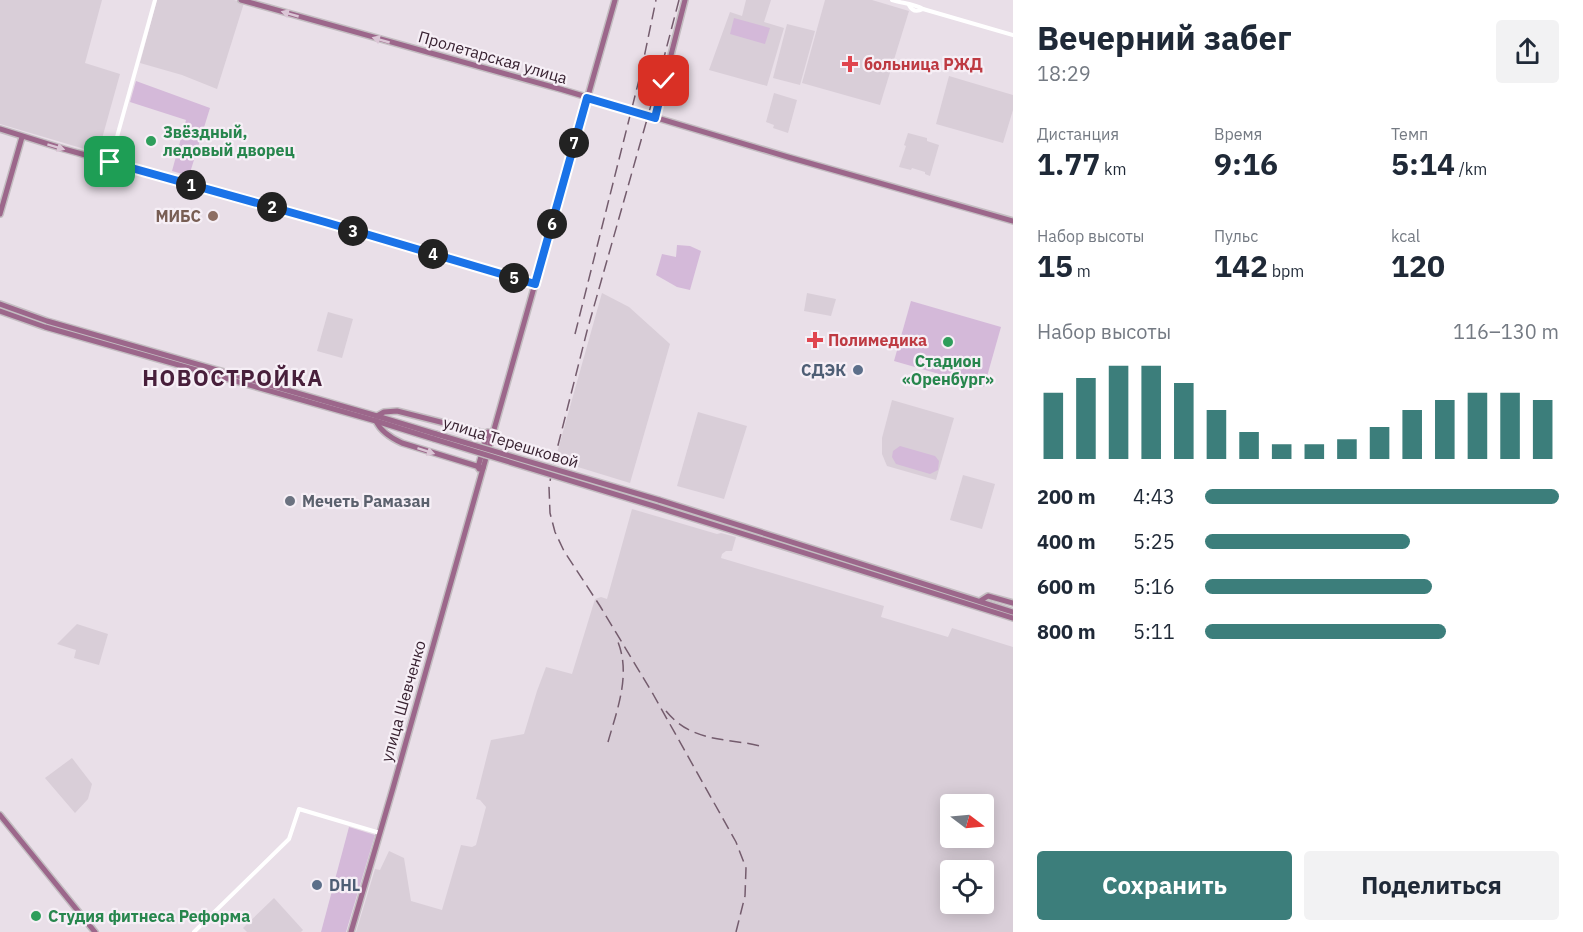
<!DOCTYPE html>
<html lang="ru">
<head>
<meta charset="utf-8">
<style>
  body { margin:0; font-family:"IBM Plex Sans",sans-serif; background:#f2f2f3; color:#1f2937; height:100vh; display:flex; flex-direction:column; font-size:22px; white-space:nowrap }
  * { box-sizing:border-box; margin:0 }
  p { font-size:20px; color:#747a83 }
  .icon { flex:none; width:33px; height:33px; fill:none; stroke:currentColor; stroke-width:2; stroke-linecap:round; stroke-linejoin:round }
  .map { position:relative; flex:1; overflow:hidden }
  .side { display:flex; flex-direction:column; background:#fff; width:570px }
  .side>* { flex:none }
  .needle { width:39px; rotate:106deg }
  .tools { position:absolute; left:940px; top:794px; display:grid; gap:12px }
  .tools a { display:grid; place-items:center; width:54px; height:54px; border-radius:6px; background:#fff; box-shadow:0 3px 15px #0003; font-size:30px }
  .pin { position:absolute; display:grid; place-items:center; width:51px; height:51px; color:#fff; margin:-26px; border-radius:12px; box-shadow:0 3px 9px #0006 }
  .km { position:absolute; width:30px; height:30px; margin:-15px; border-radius:50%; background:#222; color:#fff; font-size:16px; line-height:30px; text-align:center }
  .round { display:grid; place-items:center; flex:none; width:63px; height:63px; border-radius:6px; background:#f2f2f3 }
  .headline { display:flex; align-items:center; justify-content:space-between; height:102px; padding:0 24px }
  h1 { font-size:33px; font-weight:700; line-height:45px }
  .metrics { display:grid; grid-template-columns:repeat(3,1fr); gap:9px; height:102px; padding:6px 24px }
  .metrics div { display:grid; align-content:center }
  .metrics b { font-size:30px; font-weight:700 }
  .metrics small { font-size:16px; font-weight:400 }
  .metrics p { font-size:16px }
  .chart { height:168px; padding:12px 24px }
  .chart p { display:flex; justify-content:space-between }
  .chart svg { width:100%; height:108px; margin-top:6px; stroke:#3c7e7b; stroke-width:6 }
  .button { display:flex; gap:12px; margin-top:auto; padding:12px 24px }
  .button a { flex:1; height:69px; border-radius:6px; background:#3c7e7b; color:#fff; font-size:24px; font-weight:700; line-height:69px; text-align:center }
  .button a+a { background:#f2f2f3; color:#1f2937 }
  ul { padding:0 24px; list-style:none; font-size:20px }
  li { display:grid; grid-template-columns:96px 72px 1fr; align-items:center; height:45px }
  li i { height:15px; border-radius:8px; background:#3c7e7b }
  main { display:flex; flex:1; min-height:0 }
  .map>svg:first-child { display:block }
  .built { fill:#d9ced8; fill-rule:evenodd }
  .green { fill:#d4b9d9 }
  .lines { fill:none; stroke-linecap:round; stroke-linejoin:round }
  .major-casing { stroke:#c3bdc1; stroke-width:8 }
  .minor { stroke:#fff; stroke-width:4 }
  .major { stroke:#9c678b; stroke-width:5 }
  .rail { stroke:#745c6d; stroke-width:1.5; stroke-dasharray:12 6; stroke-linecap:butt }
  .major-bridge-casing { stroke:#c3bdc1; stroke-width:8; stroke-linecap:butt }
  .major-bridge { stroke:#9c678b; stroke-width:5 }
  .oneway { fill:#dbc6d6 }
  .route-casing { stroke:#fff; stroke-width:12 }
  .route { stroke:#1a73e8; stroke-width:8 }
  .health-dot { fill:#e0444e; stroke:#f6eff6; stroke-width:2 }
  .leisure-dot { fill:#2e9e5b; stroke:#f6eff6; stroke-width:2 }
  .education-dot { fill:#8d6e63; stroke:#f6eff6; stroke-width:2 }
  .service-dot { fill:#5c6f8a; stroke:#f6eff6; stroke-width:2 }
  .worship-dot { fill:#6b7280; stroke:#f6eff6; stroke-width:2 }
  .labels { text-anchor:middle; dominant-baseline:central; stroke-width:4.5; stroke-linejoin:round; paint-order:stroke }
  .street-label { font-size:16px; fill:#382231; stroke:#f6eff6 }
  .health-label { font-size:16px; font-weight:bold; fill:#be3a42; stroke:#f6eff6; text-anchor:start }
  .leisure-label { font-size:16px; font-weight:bold; fill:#27864d; stroke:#f6eff6; text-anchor:start }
  .education-label { font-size:16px; font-weight:bold; fill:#785e54; stroke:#f6eff6; text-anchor:end }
  .service-label { font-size:16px; font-weight:bold; fill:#4e5e75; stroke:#f6eff6; text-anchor:end }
  .worship-label { font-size:16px; font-weight:bold; fill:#5b616d; stroke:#f6eff6; text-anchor:start }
  .district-label { font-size:22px; font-weight:bold; letter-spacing:1.5px; fill:#481f3b; stroke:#f6eff6 }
</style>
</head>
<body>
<main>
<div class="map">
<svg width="1013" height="932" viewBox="0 0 1013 932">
  <rect width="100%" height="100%" fill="#e9dfe8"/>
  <!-- built -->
  <g class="built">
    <path d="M0,0H102L85,63L120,74L98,153L0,124Z"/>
    <path d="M157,0H234L244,3L217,89L182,75L140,63Z"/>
    <path d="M746,0H771L764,22L784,28L767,86L709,70L730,12L742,16Z"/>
    <path d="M825,0H872L909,11L880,105L802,83Z"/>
    <path d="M787,24L815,31L800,85L773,78Z"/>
    <path d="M949,76L1013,95V110L1003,143L936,124Z"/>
    <path d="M774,93L797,100L788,133L773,128L774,125L766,122Z"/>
    <path d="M908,133L927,138V141L939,145L930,176L925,174V172L912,168L911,170L899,167L906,146L904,145Z"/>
    <path d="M602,293L629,307L670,344L630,483L555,460Z"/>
    <path d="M807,293L836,299L831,316L804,311Z"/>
    <path d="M328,312L353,319L342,358L317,351Z"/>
    <path d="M892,400L954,418L936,480L887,466L882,454V438Z"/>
    <path d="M698,412L747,426L724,499L677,486Z"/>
    <path d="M963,475L995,484L982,529L950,520Z"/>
    <path d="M632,509L717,534L721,533L736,537L732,551H726L722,554L721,558L884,606L881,617L948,637L952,628L1013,647V932H356L375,869L380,870L389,851L404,858L411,901L442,910L461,845L472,847L476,845L486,807L480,800L476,799L491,740L524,734L537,691L546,667L572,674L595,599L601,597L607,599ZM951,804H984V837H951ZM951,870H984V903H951Z"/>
    <path d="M77,624L108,634L99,665L74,658L76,650L57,644Z"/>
    <path d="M72,758L92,784L88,799L75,813L45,778Z"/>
    <path d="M274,898L303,930L301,932H247L243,928Z"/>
  </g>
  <!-- green -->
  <g class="green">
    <path d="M734,18L770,28L765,44L730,34Z"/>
    <path d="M136,81L210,108L189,176L172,171L186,120L130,102Z"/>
    <path d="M677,245L690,246L701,251L690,290L677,287L656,275L662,254L676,257Z"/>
    <path d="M911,301L1001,327L984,387L894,361Z"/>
    <path d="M900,446L935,456L939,461L938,470L930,474L896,464L892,457L893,451Z"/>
    <path d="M349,827L375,835L346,932H321Z"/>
  </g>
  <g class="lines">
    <defs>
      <g id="major">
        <path d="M241,0L560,89L788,157L1013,221"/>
        <path d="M655,118L685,0"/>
        <path d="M0,129L64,149L325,222L535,284"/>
        <path d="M0,214L22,137"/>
        <path d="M0,304L47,321L377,416L436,434"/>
        <path d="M0,311L45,327L376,421L434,439"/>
        <path d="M377,416L384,412L397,411L492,435"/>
        <path d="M376,421C381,432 391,438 402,443L483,468"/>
        <path d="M479,469L478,467L488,432"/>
        <path d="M659,500L1013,612"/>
        <path d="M657,507L1013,618"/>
        <path d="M980,601L988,596L1013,603"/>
        <path d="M0,815L95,932"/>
        <path d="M351,932L393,788L615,0"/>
      </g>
    </defs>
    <!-- major casing -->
    <use href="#major" class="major-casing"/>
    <!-- minor -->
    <g class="minor">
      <path d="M892,0C901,3 915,4 923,9L1013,35"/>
      <path d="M909,5C912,11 917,12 923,9"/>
      <path d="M110,162L155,0"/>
      <path d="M194,932L289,839L299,809L380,833"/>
    </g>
    <!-- major -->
    <use href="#major" class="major"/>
    <!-- rail -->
    <g class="rail">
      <path d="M679,0L657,84L587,331L553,465L549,487L550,513L555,532L564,551L600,606L653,694L736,842L746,868L745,896L736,932"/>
      <path d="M575,334L641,72L656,0"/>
      <path d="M666,711C693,744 728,737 764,747"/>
      <path d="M608,742C617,710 631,675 618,642"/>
    </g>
    <defs>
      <g id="major-bridge">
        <path d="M436,434L659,500"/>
        <path d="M434,439L657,507"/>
      </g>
    </defs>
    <!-- major-bridge casing -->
    <use href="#major-bridge" class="major-bridge-casing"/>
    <!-- major-bridge -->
    <use href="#major-bridge" class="major-bridge"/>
  </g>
  <!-- one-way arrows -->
  <defs><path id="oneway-solid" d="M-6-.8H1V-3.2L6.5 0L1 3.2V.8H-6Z" transform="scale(1.5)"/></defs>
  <g class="oneway">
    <use href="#oneway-solid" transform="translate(290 14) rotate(-164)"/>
    <use href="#oneway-solid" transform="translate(381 40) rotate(-164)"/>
    <use href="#oneway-solid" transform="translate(56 147) rotate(17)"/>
    <use href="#oneway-solid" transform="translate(426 451) rotate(18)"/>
  </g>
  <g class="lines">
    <defs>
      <path id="route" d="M110,162L325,222L535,284L587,98L655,118L664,81"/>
    </defs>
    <!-- route casing -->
    <use href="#route" class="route-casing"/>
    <!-- route -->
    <use href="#route" class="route"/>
  </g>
  <!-- markers -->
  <g class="health-dot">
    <path d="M847 55h6v6h6v6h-6v6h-6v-6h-6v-6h6z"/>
    <path d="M812 331h6v6h6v6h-6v6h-6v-6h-6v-6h6z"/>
  </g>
  <g class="leisure-dot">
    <circle cx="151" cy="141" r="6"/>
    <circle cx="948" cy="342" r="6"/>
    <circle cx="36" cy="916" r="6"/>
  </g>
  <circle class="education-dot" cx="213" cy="216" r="6"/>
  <g class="service-dot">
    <circle cx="858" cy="370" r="6"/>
    <circle cx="317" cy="885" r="6"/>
  </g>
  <circle class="worship-dot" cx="290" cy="501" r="6"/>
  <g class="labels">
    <!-- street labels -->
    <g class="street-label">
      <text transform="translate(493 57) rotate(16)">Пролетарская улица</text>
      <text transform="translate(511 442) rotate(17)">улица Терешковой</text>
      <text transform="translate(403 701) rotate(-74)">улица Шевченко</text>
    </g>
    <!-- health labels -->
    <g class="health-label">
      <text x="864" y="64">больница РЖД</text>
      <text x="828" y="340">Полимедика</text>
    </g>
    <!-- leisure labels -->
    <g class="leisure-label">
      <text x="163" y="132">Звёздный,<tspan x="163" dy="18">ледовый дворец</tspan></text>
      <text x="948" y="361" text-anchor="middle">Стадион<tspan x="948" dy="18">«Оренбург»</tspan></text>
      <text x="48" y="916">Студия фитнеса Реформа</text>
    </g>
    <!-- education labels -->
    <g class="education-label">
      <text x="201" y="216">МИБС</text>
    </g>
    <!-- service labels -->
    <g class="service-label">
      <text x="846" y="370">СДЭК</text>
      <text x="329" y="885" text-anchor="start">DHL</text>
    </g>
    <!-- worship labels -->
    <g class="worship-label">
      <text x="302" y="501">Мечеть Рамазан</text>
    </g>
    <!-- district labels -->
    <g class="district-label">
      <text x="233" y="377">НОВОСТРОЙКА</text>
    </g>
  </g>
</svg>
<div class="tools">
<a><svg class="needle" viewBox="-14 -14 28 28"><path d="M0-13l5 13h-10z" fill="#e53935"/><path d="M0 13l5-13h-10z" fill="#747a83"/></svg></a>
<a><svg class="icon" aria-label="locate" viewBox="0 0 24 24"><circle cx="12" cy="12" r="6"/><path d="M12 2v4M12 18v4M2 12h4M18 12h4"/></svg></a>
</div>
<div class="pin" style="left:110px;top:162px;background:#1e9e55"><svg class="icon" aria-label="arrive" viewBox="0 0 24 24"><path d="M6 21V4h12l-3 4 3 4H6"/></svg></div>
<div class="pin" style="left:664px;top:81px;background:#d93025"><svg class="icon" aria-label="check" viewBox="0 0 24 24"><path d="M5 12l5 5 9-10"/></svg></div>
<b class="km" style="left:191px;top:185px">1</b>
<b class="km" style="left:272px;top:207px">2</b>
<b class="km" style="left:353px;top:231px">3</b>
<b class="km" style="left:433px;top:254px">4</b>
<b class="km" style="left:514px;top:278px">5</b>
<b class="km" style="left:552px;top:224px">6</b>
<b class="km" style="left:574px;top:143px">7</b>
</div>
<section class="side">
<div class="headline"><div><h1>Вечерний забег</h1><p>18:29</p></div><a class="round"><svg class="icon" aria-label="share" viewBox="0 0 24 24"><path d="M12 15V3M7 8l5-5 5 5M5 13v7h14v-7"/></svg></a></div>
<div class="metrics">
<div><p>Дистанция</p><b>1.77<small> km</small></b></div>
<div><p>Время</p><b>9:16</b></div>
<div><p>Темп</p><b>5:14<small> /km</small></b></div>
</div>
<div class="metrics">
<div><p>Набор высоты</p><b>15<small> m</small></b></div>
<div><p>Пульс</p><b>142<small> bpm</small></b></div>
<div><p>kcal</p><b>120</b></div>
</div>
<div class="chart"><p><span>Набор высоты</span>116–130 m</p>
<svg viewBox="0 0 160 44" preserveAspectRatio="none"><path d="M5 44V17M15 44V11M25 44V6M35 44V6M45 44V13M55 44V24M65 44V33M75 44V38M85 44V38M95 44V36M105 44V31M115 44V24M125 44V20M135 44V17M145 44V17M155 44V20"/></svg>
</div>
<ul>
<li><b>200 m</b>4:43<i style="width:100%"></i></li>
<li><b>400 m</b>5:25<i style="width:58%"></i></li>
<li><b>600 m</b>5:16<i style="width:64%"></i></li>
<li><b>800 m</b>5:11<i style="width:68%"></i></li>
</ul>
<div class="button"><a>Сохранить</a><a>Поделиться</a></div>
</section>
</main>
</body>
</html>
